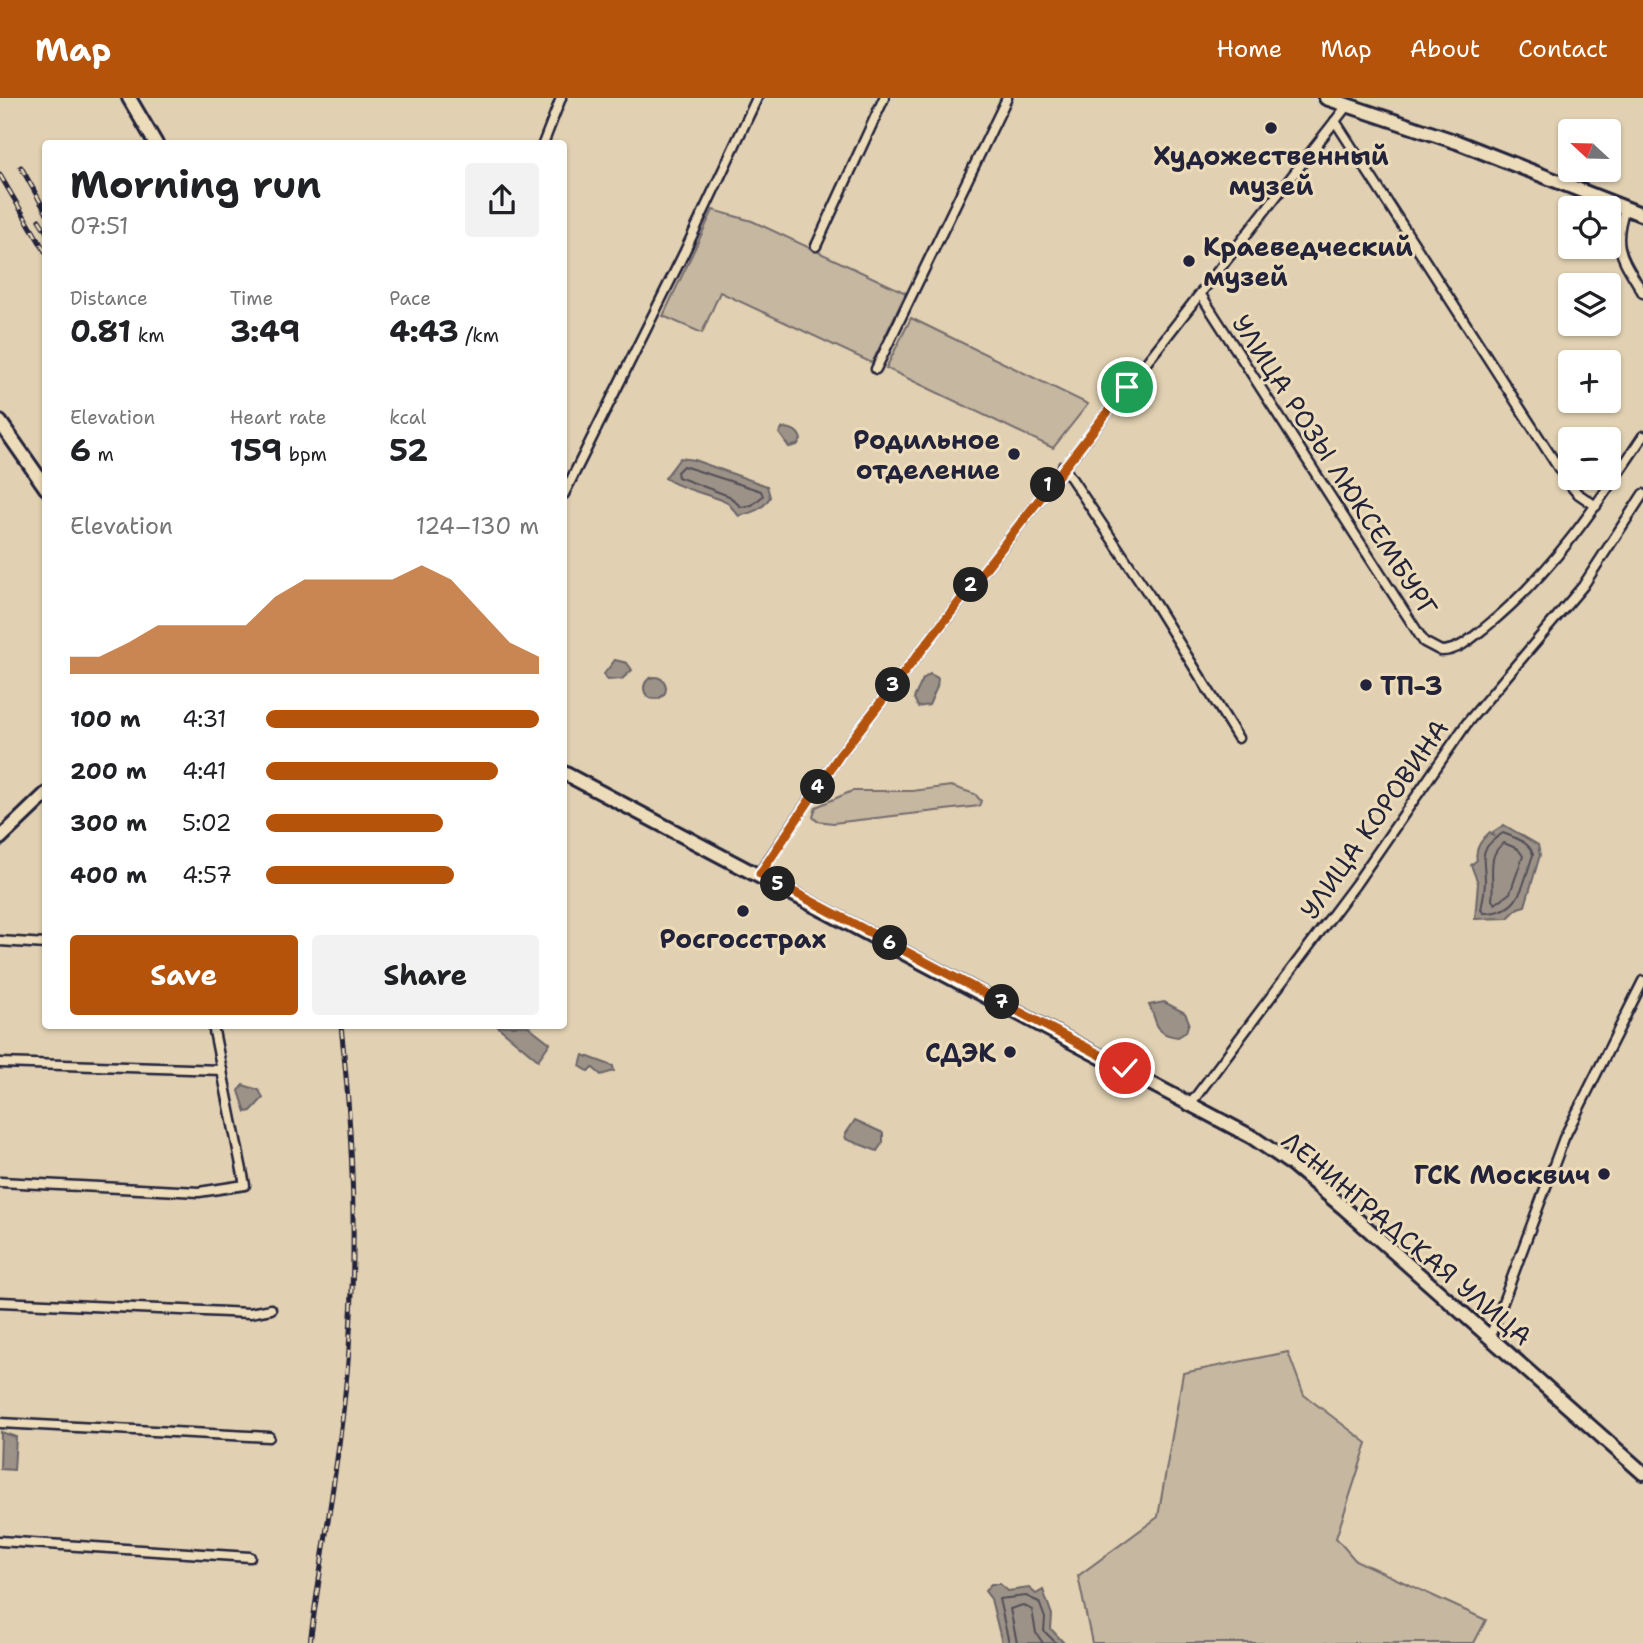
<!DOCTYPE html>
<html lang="en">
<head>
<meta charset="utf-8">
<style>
  body { margin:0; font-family:"Shantell Sans",sans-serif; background:#f2f2f2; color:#202124; height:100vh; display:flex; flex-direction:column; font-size:26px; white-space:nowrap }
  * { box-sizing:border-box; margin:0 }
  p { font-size:23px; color:#757577 }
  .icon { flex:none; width:38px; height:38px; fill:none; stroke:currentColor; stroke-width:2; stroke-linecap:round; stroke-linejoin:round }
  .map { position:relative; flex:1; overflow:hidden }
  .drawer { position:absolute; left:42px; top:42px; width:525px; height:889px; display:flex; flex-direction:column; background:#fff; border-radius:7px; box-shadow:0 2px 5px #0004 }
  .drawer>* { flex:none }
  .needle { width:46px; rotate:292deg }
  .controls { position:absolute; left:1558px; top:21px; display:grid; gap:14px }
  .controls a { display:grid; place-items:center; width:63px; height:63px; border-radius:7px; background:#fff; box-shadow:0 2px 5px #0004; font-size:35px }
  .pin { position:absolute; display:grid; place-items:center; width:60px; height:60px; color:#fff; margin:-30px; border:4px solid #fff; border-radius:50%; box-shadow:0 2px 7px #0007 }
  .km { position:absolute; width:35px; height:35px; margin:-18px; border-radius:50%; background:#222; color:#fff; font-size:19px; line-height:35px; text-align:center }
  .round { display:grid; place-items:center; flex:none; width:74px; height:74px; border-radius:7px; background:#f2f2f2 }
  .headline { display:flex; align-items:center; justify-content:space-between; height:119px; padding:0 28px }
  h1 { font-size:38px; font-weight:700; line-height:52px }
  .figures { display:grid; grid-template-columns:repeat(3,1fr); gap:10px; height:119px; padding:7px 28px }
  .figures div { display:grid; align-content:center }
  .figures b { font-size:30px; font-weight:700 }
  .figures small { font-size:19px; font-weight:400 }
  .figures p { font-size:19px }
  .chart { height:196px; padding:14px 28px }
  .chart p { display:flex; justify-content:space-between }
  .chart svg { width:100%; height:126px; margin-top:7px; fill:#b45309; opacity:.7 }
  .action { display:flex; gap:14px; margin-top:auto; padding:14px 28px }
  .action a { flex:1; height:80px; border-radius:7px; background:#b45309; color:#fff; font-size:28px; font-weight:700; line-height:80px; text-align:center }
  .action a+a { background:#f2f2f2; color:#202124 }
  ul { padding:0 28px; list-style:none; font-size:23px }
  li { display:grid; grid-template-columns:112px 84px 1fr; align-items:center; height:52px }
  li i { height:18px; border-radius:9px; background:#b45309 }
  header { display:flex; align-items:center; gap:42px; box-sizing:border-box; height:98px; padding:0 35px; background:#b45309; color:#fff }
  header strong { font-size:33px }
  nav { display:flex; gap:38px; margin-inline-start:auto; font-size:24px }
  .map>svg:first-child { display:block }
  .green { fill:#c5b7a0; stroke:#746c6e; stroke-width:2 }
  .water { fill:#9c9287; stroke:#6b6569; stroke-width:2 }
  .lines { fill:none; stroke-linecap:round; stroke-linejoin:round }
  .shore { stroke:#534f59; stroke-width:2 }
  .street-casing { stroke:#22223b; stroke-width:13 }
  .secondary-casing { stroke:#22223b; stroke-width:18 }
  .street { stroke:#eddcb9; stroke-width:8 }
  .secondary { stroke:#eddcb9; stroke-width:12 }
  .rail-casing { stroke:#22223b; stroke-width:5 }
  .rail { stroke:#eddcb9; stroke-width:2.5; stroke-dasharray:8; stroke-linecap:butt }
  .route-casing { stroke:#fff; stroke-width:14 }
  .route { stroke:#b45309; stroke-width:9 }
  .poi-dot { fill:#22223b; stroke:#eddcb9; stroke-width:2.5 }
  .labels { text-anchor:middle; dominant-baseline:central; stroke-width:6; stroke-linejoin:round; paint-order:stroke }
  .poi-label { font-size:26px; font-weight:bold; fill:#22223b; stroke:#eddcb9; text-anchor:end }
  .street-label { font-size:26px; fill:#22223b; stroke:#eddcb9 }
</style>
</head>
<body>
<header>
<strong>Map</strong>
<nav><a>Home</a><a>Map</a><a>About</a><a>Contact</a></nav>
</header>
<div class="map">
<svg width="1643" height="1545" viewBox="0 0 1643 1545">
  <rect width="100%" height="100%" fill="#e1d1b2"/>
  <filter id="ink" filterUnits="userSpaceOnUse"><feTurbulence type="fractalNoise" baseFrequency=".0143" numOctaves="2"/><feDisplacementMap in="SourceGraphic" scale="14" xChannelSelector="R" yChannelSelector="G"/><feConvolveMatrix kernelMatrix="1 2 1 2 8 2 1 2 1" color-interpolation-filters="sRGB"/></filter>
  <g filter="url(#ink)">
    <!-- green -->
    <g class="green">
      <path d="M713,112L752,123L906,195L872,265L720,194L702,235L663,218Z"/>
      <path d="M911,220L1088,306L1053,350L886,270Z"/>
      <path d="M951,688L975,696L981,703L979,708L833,725L817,723L813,719L816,709L852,693H912Z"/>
      <path d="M1288,1254L1304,1297L1367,1345L1336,1440L1355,1462L1486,1522L1474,1545H1092L1078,1478L1158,1419L1183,1275Z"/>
    </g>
    <!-- water -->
    <g class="water">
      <path d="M782,330C791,330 799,332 801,342L797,347L789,349L779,335Z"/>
      <path d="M680,360L694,362L767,388L770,399C763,412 752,414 739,418L727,404C711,397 680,391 665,380Z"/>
      <path d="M615,562L627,565L632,572L622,581L607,582L604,576Z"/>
      <path d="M930,576L938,580L937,589L929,607L918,609L914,600L923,581Z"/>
      <circle cx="655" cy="590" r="11"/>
      <path d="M1504,727L1538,747L1540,757L1525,808L1518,810L1508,820L1475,821L1478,785L1471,767L1477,762C1474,751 1482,741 1490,734L1494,739L1493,734Z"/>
      <path d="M1164,904L1185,915L1189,924L1186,934L1178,939C1153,937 1158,923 1149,907Z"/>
      <path d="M497,928H528L550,945L538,962Z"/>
      <path d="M583,957L613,968L614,973L601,977L593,970L588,973L580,968Z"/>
      <path d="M243,987L259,992L263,1000L251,1013L246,1014L239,993Z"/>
      <path d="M855,1022L883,1035V1044L877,1053L846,1041L845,1037Z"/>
      <path d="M1,1334L16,1339L14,1372L0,1371Z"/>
      <path d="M991,1486H1000L1008,1493L1029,1490L1036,1496L1043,1492L1052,1517L1051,1531L1064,1545H1002L991,1501L985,1493Z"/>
    </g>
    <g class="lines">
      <!-- shore -->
      <g class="shore">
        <path d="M683,368L761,393L763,398L752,407L741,409L729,398L678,379L677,374Z"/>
        <path d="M1503,735C1514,739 1531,745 1533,757C1522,787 1522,815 1484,815L1481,812C1483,802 1485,792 1485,783C1485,757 1476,753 1503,735Z"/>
        <path d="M1504,745L1518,751L1523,758L1510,795L1495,806L1492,802C1495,782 1485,757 1504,745Z"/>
        <path d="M1009,1545L999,1501L1026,1498L1039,1504L1045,1520L1044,1533L1056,1545"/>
        <path d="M1017,1545L1010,1511L1023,1507L1032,1512L1036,1535L1043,1545"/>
      </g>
      <defs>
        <g id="street">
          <path d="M1335,23L1567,383L1577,395L1596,408"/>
          <path d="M543,46L561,0"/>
          <path d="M1625,110C1611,151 1623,160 1643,195"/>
          <path d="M816,148L884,0"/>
          <path d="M1201,197L1424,544L1441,553C1459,553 1473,539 1487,528C1552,475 1597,407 1643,338"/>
          <path d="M876,271L1007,0"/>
          <path d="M1063,368L1150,498L1238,640"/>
          <path d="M564,396L684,155L757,0"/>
          <path d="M759,776L839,658L1346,9"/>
          <path d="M0,843L46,846"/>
          <path d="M0,965L222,972"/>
          <path d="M1191,1005L1355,787L1467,625L1583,488L1643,396"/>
          <path d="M0,1084L199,1094L245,1087L213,928"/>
          <path d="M0,1204L250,1215L271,1211"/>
          <path d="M1490,1239L1564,1040L1643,883"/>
          <path d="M0,1325L269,1339"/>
          <path d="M0,1443L250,1459"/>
        </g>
        <g id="secondary">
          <path d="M129,0L156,46"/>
          <path d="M1326,0L1457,44L1643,117"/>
          <path d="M0,324L46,390"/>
          <path d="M564,675L1252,1039L1293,1067L1344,1110L1643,1375"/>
          <path d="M0,740L46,696"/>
        </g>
      </defs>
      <!-- street casing -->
      <use href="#street" class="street-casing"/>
      <!-- secondary casing -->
      <use href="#secondary" class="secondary-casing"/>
      <!-- street -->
      <use href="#street" class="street"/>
      <!-- secondary -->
      <use href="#secondary" class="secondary"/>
      <defs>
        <g id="rail">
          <path d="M21,69L46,114"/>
          <path d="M0,77L46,155"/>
          <path d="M39,122L46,133"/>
          <path d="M310,1545C323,1447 342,1349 349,1251C357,1143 353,1035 341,928"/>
        </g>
      </defs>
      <!-- rail casing -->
      <use href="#rail" class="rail-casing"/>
      <!-- rail -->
      <use href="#rail" class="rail"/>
    </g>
  </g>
  <g class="lines" filter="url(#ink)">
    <defs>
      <path id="route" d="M1125,970L760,776L839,658L1127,289"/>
    </defs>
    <!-- route casing -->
    <use href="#route" class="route-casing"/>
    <!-- route -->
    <use href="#route" class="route"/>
  </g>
  <!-- markers -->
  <g class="poi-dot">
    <circle cx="1271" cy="30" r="7"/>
    <circle cx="1189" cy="163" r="7"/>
    <circle cx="1014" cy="356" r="7"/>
    <circle cx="1366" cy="587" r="7"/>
    <circle cx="743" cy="813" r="7"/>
    <circle cx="1010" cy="954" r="7"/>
    <circle cx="1604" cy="1076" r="7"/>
  </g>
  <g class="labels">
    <!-- poi labels -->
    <g class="poi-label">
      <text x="1271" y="57" text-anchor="middle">Художественный<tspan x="1271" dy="30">музей</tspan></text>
      <text x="1203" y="148" text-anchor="start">Краеведческий<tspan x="1203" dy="30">музей</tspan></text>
      <text x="1000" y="341">Родильное<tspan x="1000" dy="30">отделение</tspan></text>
      <text x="1380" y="587" text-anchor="start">ТП-3</text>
      <text x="743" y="840" text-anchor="middle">Росгосстрах</text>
      <text x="996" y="954">СДЭК</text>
      <text x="1590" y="1076">ГСК Москвич</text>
    </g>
    <!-- street labels -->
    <g class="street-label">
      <text transform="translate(1335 367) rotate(57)">УЛИЦА РОЗЫ ЛЮКСЕМБУРГ</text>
      <text transform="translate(1374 721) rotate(-55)">УЛИЦА КОРОВИНА</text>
      <text transform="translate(1407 1140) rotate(40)">ЛЕНИНГРАДСКАЯ УЛИЦА</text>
    </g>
  </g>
</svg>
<div class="controls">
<a><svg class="needle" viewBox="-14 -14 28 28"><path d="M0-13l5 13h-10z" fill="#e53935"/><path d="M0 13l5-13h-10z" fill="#757577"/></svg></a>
<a><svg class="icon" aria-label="locate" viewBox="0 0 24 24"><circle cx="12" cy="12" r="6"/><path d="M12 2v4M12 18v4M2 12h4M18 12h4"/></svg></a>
<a><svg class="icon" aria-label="layers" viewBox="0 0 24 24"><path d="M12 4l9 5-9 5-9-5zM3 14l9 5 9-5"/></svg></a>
<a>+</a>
<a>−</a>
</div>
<div class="pin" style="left:1127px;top:289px;background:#1e9e55"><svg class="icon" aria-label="arrive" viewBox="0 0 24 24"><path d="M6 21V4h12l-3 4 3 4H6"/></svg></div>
<div class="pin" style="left:1125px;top:970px;background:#d93025"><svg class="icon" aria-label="check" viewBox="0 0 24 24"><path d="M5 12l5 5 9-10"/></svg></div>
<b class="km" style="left:1048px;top:387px">1</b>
<b class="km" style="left:971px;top:487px">2</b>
<b class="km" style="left:893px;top:587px">3</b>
<b class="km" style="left:818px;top:689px">4</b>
<b class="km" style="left:778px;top:786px">5</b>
<b class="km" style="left:890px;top:845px">6</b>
<b class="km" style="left:1002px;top:904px">7</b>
<section class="drawer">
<div class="headline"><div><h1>Morning run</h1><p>07:51</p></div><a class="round"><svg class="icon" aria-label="share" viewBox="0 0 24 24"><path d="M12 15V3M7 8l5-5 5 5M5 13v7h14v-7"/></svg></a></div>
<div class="figures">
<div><p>Distance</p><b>0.81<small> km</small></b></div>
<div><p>Time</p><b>3:49</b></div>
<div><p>Pace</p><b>4:43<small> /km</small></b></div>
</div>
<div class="figures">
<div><p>Elevation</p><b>6<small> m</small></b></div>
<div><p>Heart rate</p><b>159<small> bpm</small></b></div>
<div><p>kcal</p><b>52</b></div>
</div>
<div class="chart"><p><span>Elevation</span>124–130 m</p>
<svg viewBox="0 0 160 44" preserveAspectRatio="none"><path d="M0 44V38L10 38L20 33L30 27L40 27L50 27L60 27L70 17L80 11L90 11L100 11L110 11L120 6L130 11L140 22L150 33L160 38V44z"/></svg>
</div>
<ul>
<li><b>100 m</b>4:31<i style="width:100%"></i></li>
<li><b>200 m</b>4:41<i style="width:85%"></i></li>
<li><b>300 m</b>5:02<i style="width:65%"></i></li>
<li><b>400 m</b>4:57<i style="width:69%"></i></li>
</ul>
<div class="action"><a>Save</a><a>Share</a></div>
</section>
</div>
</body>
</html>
